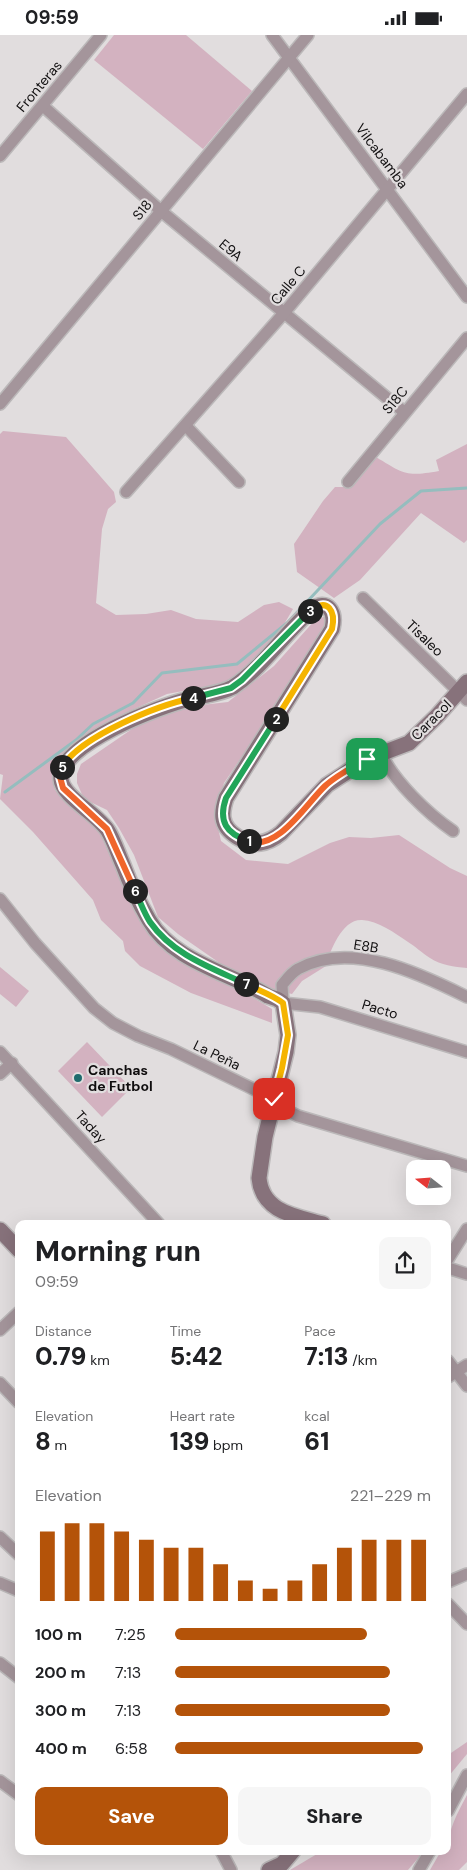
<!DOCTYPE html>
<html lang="en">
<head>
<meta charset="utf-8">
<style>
  body { margin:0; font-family:"DM Sans",sans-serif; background:#f6f6f6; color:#202124; height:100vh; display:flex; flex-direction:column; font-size:19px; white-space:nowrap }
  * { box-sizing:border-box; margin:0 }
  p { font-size:16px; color:#757577 }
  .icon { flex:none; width:28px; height:28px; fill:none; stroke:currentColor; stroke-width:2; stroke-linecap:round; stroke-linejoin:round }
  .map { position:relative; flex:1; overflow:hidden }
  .details { position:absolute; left:15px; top:1185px; width:436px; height:635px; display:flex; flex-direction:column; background:#fff; border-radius:10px; box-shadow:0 5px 20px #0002 }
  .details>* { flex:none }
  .needle { width:32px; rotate:287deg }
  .tools { position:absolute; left:406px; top:1125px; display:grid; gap:10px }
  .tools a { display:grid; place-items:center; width:45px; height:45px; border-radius:10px; background:#fff; box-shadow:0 5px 20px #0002; font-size:25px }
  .pin { position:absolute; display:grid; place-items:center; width:42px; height:42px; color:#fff; margin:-21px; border-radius:10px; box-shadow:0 2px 8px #0006 }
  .km { position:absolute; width:25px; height:25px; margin:-12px; border-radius:50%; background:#222; color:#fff; font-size:14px; line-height:25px; text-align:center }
  .round { display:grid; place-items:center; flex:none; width:52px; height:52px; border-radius:10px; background:#f6f6f6 }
  .summary { display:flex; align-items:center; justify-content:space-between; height:85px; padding:0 20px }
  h1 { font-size:28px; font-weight:800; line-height:38px }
  .stats { display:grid; grid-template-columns:repeat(3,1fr); gap:8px; height:85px; padding:5px 20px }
  .stats div { display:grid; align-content:center }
  .stats b { font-size:25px; font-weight:800 }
  .stats small { font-size:14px; font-weight:400 }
  .stats p { font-size:14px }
  .chart { height:140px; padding:10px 20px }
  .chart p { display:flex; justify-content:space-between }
  .chart svg { width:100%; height:90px; margin-top:5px; stroke:#b45309; stroke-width:6 }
  .cta { display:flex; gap:10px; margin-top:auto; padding:10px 20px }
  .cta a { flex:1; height:58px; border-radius:10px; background:#b45309; color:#fff; font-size:20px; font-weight:800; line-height:58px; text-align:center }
  .cta a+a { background:#f6f6f6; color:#202124 }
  ul { padding:0 20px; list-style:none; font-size:16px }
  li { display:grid; grid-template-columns:80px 60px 1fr; align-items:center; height:38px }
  li i { height:12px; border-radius:6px; background:#b45309 }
  .status { display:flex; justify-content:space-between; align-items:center; height:35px; padding:0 25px; background:#fff; direction:ltr }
  .status svg { height:14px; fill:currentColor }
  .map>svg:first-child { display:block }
  .green { fill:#d3b2c0 }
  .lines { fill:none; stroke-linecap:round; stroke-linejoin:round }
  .stream { stroke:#95bdbe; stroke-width:3 }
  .street-casing { stroke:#bbb8b9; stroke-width:14 }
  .secondary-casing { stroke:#bbb8b9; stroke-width:18 }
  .street { stroke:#a4959b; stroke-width:11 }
  .secondary { stroke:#87727b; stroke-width:15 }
  .split-1-casing { stroke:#fff; stroke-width:10 }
  .split-2-casing { stroke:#fff; stroke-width:10 }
  .split-3-casing { stroke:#fff; stroke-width:10 }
  .split-4-casing { stroke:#fff; stroke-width:10 }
  .split-5-casing { stroke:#fff; stroke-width:10 }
  .split-6-casing { stroke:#fff; stroke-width:10 }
  .split-7-casing { stroke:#fff; stroke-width:10 }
  .split-8-casing { stroke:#fff; stroke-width:10 }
  .split-1 { stroke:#f0652b; stroke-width:6 }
  .split-2 { stroke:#22a559; stroke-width:6 }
  .split-3 { stroke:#f5b400; stroke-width:6 }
  .split-4 { stroke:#22a559; stroke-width:6 }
  .split-5 { stroke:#f5b400; stroke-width:6 }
  .split-6 { stroke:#f0652b; stroke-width:6 }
  .split-7 { stroke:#22a559; stroke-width:6 }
  .split-8 { stroke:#f5b400; stroke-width:6 }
  .poi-dot { fill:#1f6b6d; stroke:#e1ddde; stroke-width:2 }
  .labels { text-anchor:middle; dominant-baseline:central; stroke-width:4.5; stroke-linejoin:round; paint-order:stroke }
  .street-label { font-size:14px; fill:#0f0d0e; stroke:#e1ddde }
  .poi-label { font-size:14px; font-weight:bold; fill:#0f0d0e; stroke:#e1ddde; text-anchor:start }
</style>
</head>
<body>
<div class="status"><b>09:59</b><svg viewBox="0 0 49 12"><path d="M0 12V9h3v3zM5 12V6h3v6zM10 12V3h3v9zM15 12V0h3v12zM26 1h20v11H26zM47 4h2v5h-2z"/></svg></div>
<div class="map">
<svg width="467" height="1835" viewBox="0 0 467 1835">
  <rect width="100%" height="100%" fill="#e1ddde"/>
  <!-- green -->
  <g class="green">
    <path d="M114,0H186L252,56L203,114L94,25Z"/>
    <path d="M3,396L66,402L114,457L116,467L108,474L102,494L96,568L116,580L146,579L171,575L196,584L238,587L264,570L279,567L293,574L273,608L231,646L216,650L167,659L108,686L63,720L51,733L55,755L71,771L96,790L141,888L178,924L225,946L272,974V988L191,958L140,931L125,916L123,906L101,885L93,865L33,797L0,764L3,740L0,739V399Z"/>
    <path d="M467,409V505L464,508L421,478L360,545L334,563L297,537L294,509L323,466L335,452H349L376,422C404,439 405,442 439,436L436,425Z"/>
    <path d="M324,582L328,589L270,680L224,748L215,780L221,806L246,825L288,829L330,808L349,802L371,803L399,800L450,833L467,841V933C454,932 441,930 430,923C422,918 415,911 408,907C395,898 378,886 362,885C342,884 330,916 326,931L302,946L292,959L276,955L243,942L221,929L178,899L158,882L134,820L119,793L107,775L84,764L77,748V739L81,729L135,692L178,675L202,670L228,667L274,631L316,584Z"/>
    <path d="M0,932L29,956L16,972L0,959Z"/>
    <path d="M87,1007L131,1053L102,1082L58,1036Z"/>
    <path d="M467,1707V1719L448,1742V1720Z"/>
    <path d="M467,1760V1827L459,1835H430L441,1816H448C448,1794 457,1779 467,1760Z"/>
    <path d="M322,1816H424L408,1835H290Z"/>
  </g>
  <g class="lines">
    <!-- stream -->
    <path class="stream" d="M5,757L76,705L93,689L133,668L162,638L237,629L287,588L380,489L421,456L467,453"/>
    <defs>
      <g id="street">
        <path d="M272,0L467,262"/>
        <path d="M43,71L161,176L404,377"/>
        <path d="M0,121L101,0"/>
        <path d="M0,369L308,0"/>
        <path d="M186,391L239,447"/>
        <path d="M348,447L467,303"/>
        <path d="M126,457L284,278L467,59"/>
        <path d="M363,563L467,665"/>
        <path d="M381,719C395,747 427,778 453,796"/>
        <path d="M0,864L35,908L94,973L113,988L138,1001L171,1014L274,1064L286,1075L298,1081L467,1131"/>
        <path d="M467,962C419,938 350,905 298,934C292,937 286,945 282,950L283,968L320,972L467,1017"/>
        <path d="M0,1017L159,1189"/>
        <path d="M0,1039L12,1028"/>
        <path d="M448,1224L467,1194"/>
        <path d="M448,1233L467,1239"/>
        <path d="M0,1295L19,1277"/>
        <path d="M448,1326L467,1351"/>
        <path d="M448,1342L467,1330"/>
        <path d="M0,1348L19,1368"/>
        <path d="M0,1502L19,1520"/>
        <path d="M448,1547L467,1539"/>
        <path d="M0,1548L19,1556"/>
        <path d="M448,1569L467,1589"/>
        <path d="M0,1628L19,1643"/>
        <path d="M0,1746L19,1760"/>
        <path d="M448,1776L467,1740"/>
        <path d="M221,1816L231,1835"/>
        <path d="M419,1835L430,1816"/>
      </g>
      <g id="secondary">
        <path d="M323,1189C295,1181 262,1177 259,1143L265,1102L286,1017L288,1000L283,968L277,964L268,961C229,937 173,927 149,885C139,868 130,849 123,830C118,819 114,806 108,796C98,779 62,762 61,744C57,709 161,671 189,664C203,660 220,659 233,652C263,632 284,599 311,575C328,563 336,577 332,594L226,763C224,769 222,776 223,783C225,798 246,810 260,808C268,807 275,803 281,798L327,750L367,724L409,708L437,681L467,647"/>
        <path d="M0,1195L19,1215"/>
        <path d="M269,1835L282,1829L293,1816"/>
      </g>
    </defs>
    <!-- street casing -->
    <use href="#street" class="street-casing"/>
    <!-- secondary casing -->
    <use href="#secondary" class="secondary-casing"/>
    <!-- street -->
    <use href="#street" class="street"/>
    <!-- secondary -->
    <use href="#secondary" class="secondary"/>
  </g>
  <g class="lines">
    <defs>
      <path id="split-1" d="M249,806C278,816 306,769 325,751C337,740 353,732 367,724"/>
      <path id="split-2" d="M249,806C226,799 218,786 226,763L276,684"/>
      <path id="split-3" d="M276,684L332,594C336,576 328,562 310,576"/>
      <path id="split-4" d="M193,663L231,653L242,645L310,576"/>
      <path id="split-5" d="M62,732C81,701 158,670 193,663"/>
      <path id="split-6" d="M62,732L60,742L63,753L107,794L135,856"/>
      <path id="split-7" d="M135,856C140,866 144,878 150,887C173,920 212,933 246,949"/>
      <path id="split-8" d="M246,949C258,955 273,960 283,968L288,1000L282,1033L274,1064"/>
    </defs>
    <!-- split-1 casing -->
    <use href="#split-1" class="split-1-casing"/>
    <!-- split-2 casing -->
    <use href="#split-2" class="split-2-casing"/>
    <!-- split-3 casing -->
    <use href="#split-3" class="split-3-casing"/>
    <!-- split-4 casing -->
    <use href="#split-4" class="split-4-casing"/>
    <!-- split-5 casing -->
    <use href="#split-5" class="split-5-casing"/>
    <!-- split-6 casing -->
    <use href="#split-6" class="split-6-casing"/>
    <!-- split-7 casing -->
    <use href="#split-7" class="split-7-casing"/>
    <!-- split-8 casing -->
    <use href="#split-8" class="split-8-casing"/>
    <!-- split-1 -->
    <use href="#split-1" class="split-1"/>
    <!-- split-2 -->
    <use href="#split-2" class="split-2"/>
    <!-- split-3 -->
    <use href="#split-3" class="split-3"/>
    <!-- split-4 -->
    <use href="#split-4" class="split-4"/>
    <!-- split-5 -->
    <use href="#split-5" class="split-5"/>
    <!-- split-6 -->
    <use href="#split-6" class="split-6"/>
    <!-- split-7 -->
    <use href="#split-7" class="split-7"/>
    <!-- split-8 -->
    <use href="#split-8" class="split-8"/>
  </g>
  <!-- markers -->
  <circle class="poi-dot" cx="78" cy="1043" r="5"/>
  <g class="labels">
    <!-- street labels -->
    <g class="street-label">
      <text transform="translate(39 51) rotate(-50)">Fronteras</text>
      <text transform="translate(382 121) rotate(53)">Vilcabamba</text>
      <text transform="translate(142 175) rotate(-51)">S18</text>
      <text transform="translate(231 215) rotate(40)">E9A</text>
      <text transform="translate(288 250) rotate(-50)">Calle C</text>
      <text transform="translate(395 365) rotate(-50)">S18C</text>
      <text transform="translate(425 603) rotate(44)">Tisaleo</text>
      <text transform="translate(431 685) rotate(-45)">Caracol</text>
      <text transform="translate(366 911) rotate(9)">E8B</text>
      <text transform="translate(380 974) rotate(17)">Pacto</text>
      <text transform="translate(217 1020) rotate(26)">La Peña</text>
      <text transform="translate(91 1092) rotate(48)">Taday</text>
    </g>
    <!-- poi labels -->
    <g class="poi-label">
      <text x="88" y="1035">Canchas<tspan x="88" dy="16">de Futbol</tspan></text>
    </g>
  </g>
</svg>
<div class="tools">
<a><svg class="needle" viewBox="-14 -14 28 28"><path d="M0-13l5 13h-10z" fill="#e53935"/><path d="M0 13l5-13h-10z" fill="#757577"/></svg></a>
</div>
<div class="pin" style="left:367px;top:724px;background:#1e9e55"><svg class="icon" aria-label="arrive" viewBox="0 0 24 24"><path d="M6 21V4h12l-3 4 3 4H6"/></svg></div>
<div class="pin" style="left:274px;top:1064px;background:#d93025"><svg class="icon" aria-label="check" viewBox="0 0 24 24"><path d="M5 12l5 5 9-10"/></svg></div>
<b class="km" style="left:249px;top:806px">1</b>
<b class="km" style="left:276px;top:684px">2</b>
<b class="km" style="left:310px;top:576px">3</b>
<b class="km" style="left:193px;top:663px">4</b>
<b class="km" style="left:62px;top:732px">5</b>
<b class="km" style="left:135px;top:856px">6</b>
<b class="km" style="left:246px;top:949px">7</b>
<section class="details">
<div class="summary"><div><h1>Morning run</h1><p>09:59</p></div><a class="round"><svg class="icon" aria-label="share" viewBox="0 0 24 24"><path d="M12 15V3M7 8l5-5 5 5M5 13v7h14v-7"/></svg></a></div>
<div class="stats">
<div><p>Distance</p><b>0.79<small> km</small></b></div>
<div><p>Time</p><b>5:42</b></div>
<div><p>Pace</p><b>7:13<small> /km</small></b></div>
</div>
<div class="stats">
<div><p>Elevation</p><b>8<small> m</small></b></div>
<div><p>Heart rate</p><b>139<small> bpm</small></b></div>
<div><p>kcal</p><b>61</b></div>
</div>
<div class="chart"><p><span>Elevation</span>221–229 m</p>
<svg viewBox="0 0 160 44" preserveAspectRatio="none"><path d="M5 44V10M15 44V6M25 44V6M35 44V10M45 44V14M55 44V18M65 44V18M75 44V26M85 44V34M95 44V38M105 44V34M115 44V26M125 44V18M135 44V14M145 44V14M155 44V14"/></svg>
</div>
<ul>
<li><b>100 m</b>7:25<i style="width:75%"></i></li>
<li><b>200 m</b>7:13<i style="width:84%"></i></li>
<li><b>300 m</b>7:13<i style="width:84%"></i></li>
<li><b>400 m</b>6:58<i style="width:97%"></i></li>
</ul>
<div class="cta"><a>Save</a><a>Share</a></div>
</section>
</div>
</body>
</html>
